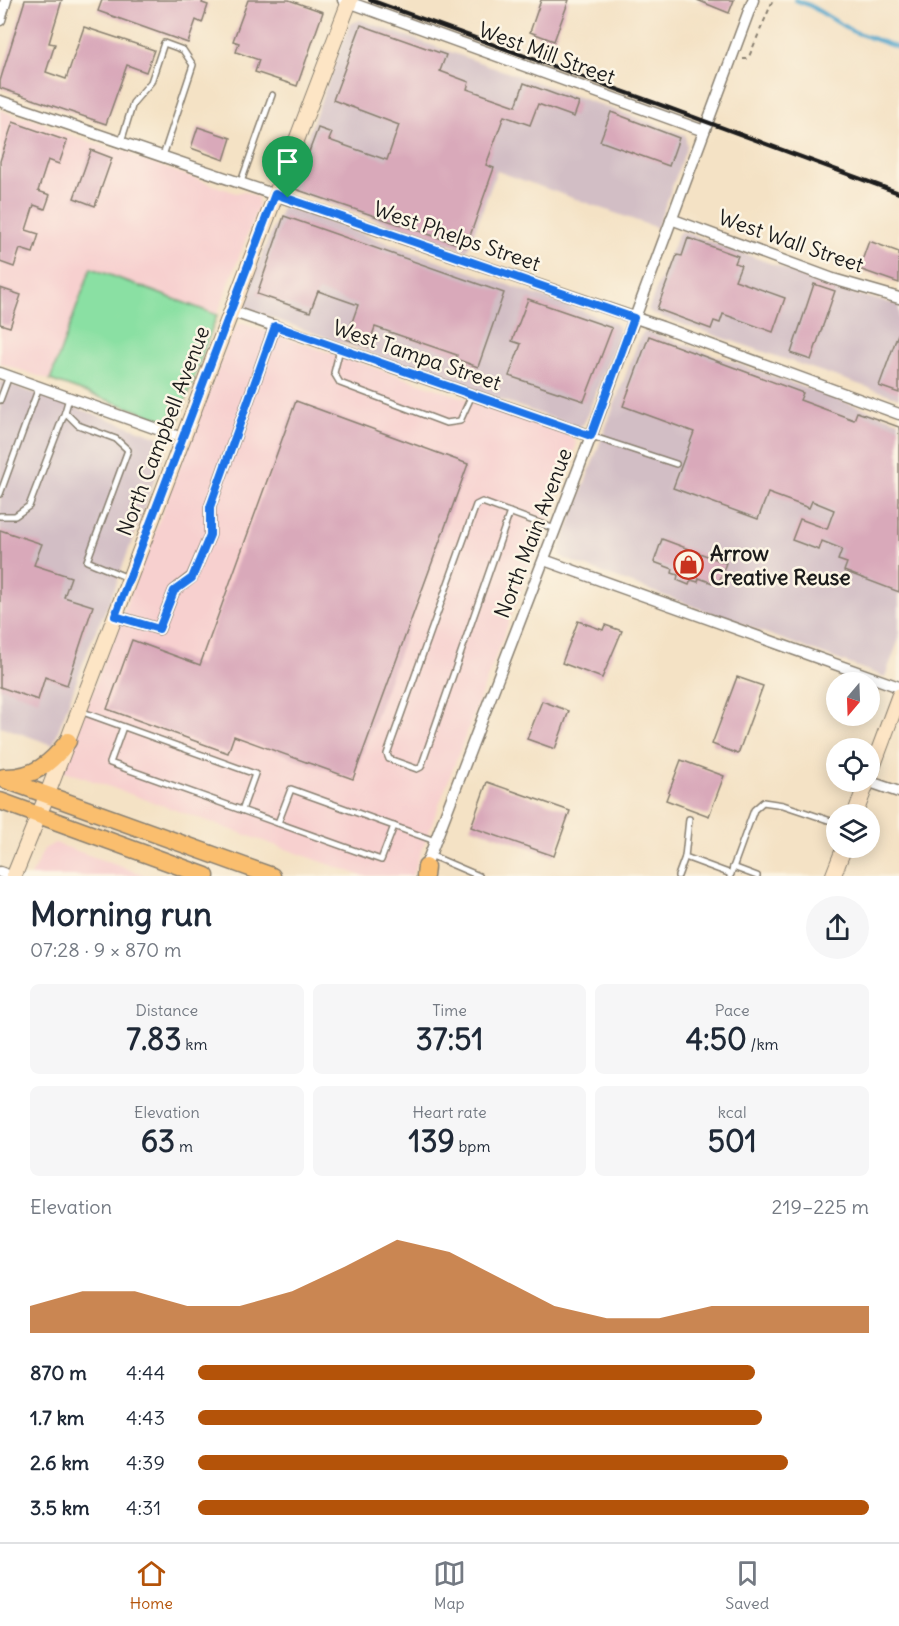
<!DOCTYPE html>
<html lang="en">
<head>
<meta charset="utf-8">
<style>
  body { margin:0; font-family:Delius,sans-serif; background:#f6f6f7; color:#1f2937; height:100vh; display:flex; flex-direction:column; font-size:22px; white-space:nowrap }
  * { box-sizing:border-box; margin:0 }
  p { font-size:20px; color:#747a83 }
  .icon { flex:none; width:33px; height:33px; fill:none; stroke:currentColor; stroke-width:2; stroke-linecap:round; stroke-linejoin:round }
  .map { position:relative; height:876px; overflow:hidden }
  .side { display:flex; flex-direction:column; background:#fff; flex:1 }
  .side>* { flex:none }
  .needle { width:39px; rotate:199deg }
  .controls { position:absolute; left:826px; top:672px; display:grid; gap:12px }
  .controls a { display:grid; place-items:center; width:54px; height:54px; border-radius:50%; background:#fff; box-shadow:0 3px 15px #0003; font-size:30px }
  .pin { position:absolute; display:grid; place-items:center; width:51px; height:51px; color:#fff; margin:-62px -26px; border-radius:50% 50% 50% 0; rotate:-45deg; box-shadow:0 0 6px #0007 }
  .pin .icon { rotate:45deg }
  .round { display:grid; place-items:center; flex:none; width:63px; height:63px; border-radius:32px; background:#f6f6f7 }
  .overview { display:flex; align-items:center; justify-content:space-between; height:102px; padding:0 30px }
  h1 { font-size:33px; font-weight:700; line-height:45px }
  .figures { display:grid; grid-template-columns:repeat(3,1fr); gap:9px; height:102px; padding:6px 30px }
  .figures div { display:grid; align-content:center; border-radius:9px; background:#f6f6f7; text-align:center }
  .figures b { font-size:30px; font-weight:700 }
  .figures small { font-size:16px; font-weight:400 }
  .figures p { font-size:16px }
  .chart { height:168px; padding:12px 30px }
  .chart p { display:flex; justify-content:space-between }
  .chart svg { width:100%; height:108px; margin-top:6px; fill:#b45309; opacity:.7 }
  ul { padding:0 30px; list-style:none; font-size:20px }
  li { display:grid; grid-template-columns:96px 72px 1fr; align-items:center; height:45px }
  li i { height:15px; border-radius:8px; background:#b45309 }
  .menu { display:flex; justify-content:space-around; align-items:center; height:84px; border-top:2px solid #e0e1e3; background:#fff; font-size:16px; color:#747a83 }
  .menu a { display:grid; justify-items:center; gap:3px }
  .menu .on { color:#b45309 }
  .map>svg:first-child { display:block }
  .built { fill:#f7d0cf }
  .industrial { fill:#d2bec5 }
  .green { fill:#8ae0a3; stroke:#537e60; stroke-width:1.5 }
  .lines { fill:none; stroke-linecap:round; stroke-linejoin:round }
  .stream { stroke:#4fa5cb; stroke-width:4 }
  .building { fill:#d9a9ba }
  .service-casing { stroke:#887f70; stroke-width:8 }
  .minor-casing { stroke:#887f70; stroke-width:13 }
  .secondary-casing { stroke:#887f70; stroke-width:17 }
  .primary-casing { stroke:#887f70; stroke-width:19 }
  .path { stroke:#887f70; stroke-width:2; stroke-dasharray:4.5 4.5; stroke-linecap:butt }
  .service { stroke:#fff; stroke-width:5 }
  .minor { stroke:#fff; stroke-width:10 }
  .secondary { stroke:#fde5c5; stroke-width:15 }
  .primary { stroke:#fabe6e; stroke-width:16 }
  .rail { stroke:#1c1c1c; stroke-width:4 }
  .route-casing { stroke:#fff; stroke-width:12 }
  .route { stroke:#1a73e8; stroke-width:8 }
  .labels { text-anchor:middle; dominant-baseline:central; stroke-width:5; stroke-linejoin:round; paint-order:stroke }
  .street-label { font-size:21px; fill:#1c1c1c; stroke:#fcf5e5 }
  .poi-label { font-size:21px; font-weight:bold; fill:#1c1c1c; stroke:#fcf5e5; text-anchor:start }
</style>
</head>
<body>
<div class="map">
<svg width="899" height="876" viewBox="0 0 899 876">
  <rect width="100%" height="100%" fill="#fcf5e5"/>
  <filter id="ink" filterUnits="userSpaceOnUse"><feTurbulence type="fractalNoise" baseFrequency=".0167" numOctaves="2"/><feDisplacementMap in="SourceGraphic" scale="12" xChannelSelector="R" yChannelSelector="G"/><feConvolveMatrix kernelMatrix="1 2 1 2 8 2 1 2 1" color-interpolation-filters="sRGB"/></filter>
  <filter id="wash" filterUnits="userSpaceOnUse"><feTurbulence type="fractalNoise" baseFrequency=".008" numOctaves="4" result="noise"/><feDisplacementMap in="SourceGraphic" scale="24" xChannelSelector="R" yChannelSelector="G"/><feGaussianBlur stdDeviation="1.35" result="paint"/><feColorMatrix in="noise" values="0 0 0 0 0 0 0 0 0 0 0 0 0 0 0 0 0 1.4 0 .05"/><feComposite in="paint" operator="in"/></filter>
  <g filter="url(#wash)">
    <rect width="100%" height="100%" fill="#f4e2c5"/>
    <!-- built -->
    <g class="built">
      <path d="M0,110L23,118L29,117L42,122L49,127L113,150L118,148L130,152L134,157L236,193L244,191L255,196L258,198V207L217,315L91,268L50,380L0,363Z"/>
      <path d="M238,324H244L565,432L575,440L576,446L412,876H362L62,770L231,335Z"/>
      <path d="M55,843L147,876H31L44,849Z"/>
    </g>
    <!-- industrial -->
    <g class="industrial">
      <path d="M360,20L685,135L687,146L657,228L497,171L467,251L290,190L289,186L350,24Z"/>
      <path d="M282,208H288L613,322L619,328L618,336L584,423L580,427L574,426L247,309L243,304L244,297Z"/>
      <path d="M682,231L851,293L899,305V398L653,314L648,310L678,234Z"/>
      <path d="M644,332H649L899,421V639L885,677L565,559L560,555V549L640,337Z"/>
      <path d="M0,381L165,439L168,443L111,598L93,636L53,745L0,726Z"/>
    </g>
    <!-- green -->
    <path class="green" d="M91,268L217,315L179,419L176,424L50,380Z"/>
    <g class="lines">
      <!-- stream -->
      <path class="stream" d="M795,0L809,5L852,31L899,48"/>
    </g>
    <g id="blocks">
      <!-- building -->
      <g class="building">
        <path d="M25,0H62L49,43L55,44L46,72L66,79L84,27L154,50L146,72L127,65L106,124L0,88V81Z"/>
        <path d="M102,0H203L202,3L208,5L202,23L196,20L188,43L98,11Z"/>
        <path d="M248,0H289L323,12L297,86L255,72L259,60L236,52L239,43L233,41Z"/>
        <path d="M541,0H569L554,41L530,32Z"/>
        <path d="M697,0H734L729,13Z"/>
        <path d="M361,25L446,55L440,71L469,82L467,89L516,106L524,83L579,103L574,117L538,104L530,125L504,116L486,165L494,168L466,247L295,189L318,128L332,133L329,140L387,160L399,125L333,100Z"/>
        <path d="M611,112L679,138L669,166L600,141Z"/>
        <path d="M13,122L67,141L59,164L48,160L38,191L50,195L45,209L34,205L26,230L39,234L33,253L20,249L14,267L0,262V161Z"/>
        <path d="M198,127L231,138L224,160L191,148Z"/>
        <path d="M91,150L112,158L95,206L74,198Z"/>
        <path d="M284,216L504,293L478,367L456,359L457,355L375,327L368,347L346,339L358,305L318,291L310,312L257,294Z"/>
        <path d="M688,238L738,256L735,263L741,265L735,280L785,298L773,332L723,314L720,323L714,321L711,329L657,309L677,255L682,256Z"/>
        <path d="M869,241L899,252V283L859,269Z"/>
        <path d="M814,284L835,291L811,360L791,353Z"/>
        <path d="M0,288L21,295L10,327L0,324Z"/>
        <path d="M528,299L612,328L584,401L509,376L521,344L512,341Z"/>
        <path d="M898,334H899V393L879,386Z"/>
        <path d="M649,336L803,393L800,400L854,420L857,412L899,427V592L844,571L847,563L838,560L842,549L822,541L819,550L792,540L800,519L827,529L834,510L812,501L809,508L768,493L758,519L673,488L694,432L623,406Z"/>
        <path d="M296,401L468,464L353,779L234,736L228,753L107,709L132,640L200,665Z"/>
        <path d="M0,530L42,544L34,565L71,577L64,597L93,606L67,685L45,677L38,700L0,687Z"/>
        <path d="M662,539L726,563L718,585L699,578L698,582L691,580L689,585L677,580L678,575L672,573L673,569L654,562Z"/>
        <path d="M578,621L603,630L605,625L622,631L602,678L562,663Z"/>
        <path d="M737,677L763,686L738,754L712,744Z"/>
        <path d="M542,701L569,711L555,749L527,739Z"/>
        <path d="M681,760L724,776L709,816L666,800Z"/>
        <path d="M487,782L570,811L554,856L471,827Z"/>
      </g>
    </g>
  </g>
  <g filter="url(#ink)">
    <use href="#blocks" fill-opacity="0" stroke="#887f70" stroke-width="1.5"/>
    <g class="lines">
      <defs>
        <g id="service">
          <path d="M121,142L133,103L151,82L164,43L183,50L193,65L163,156"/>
          <path d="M241,182L272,95"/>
          <path d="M340,349L334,373L340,383L446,423L460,421L472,395"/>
          <path d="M69,398L65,412L78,425L116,439L128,450L87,561L128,578"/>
          <path d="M0,400L9,376"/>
          <path d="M591,436L676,464"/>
          <path d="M0,494L39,387"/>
          <path d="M510,512L421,767L417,769L389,759L387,754L476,505L482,502L555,529"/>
          <path d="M0,516H15L29,506L65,412"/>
          <path d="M80,711L255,774L242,810"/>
          <path d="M123,727L110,763L381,860L394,826"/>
          <path d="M278,823L291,789L435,841"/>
          <path d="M430,855L479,876"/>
          <path d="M685,857L731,874"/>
          <path d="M733,867L757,876"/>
          <path d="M678,876L685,857L689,819"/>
          <path d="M730,876L754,810L763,802L783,805L837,823"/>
        </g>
        <g id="minor">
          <path d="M343,0L704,131"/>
          <path d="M0,20L6,0"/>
          <path d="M0,101L662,327L899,414"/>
          <path d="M671,219L833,279L899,298"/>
          <path d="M231,311L591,436"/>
          <path d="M0,373L182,438"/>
          <path d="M544,560L899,687"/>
          <path d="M115,616L159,629L174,591L192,577L210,535V507L275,326"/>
          <path d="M870,782L899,792"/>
          <path d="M0,872L11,876"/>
          <path d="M423,873L591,436L753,0"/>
        </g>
        <g id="secondary">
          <path d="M870,774L899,696"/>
          <path d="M855,814L867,782"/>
          <path d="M14,876L47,795L350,0"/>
          <path d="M833,876L844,848"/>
        </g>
        <g id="primary">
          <path d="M4,777C34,778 51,763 68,741"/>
          <path d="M0,778L272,876"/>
          <path d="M0,801L206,876"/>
          <path d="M425,876L426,867"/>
        </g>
      </defs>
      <!-- service casing -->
      <use href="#service" class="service-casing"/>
      <!-- minor casing -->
      <use href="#minor" class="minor-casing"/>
      <!-- secondary casing -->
      <use href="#secondary" class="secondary-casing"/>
      <!-- primary casing -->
      <use href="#primary" class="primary-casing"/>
      <!-- path -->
      <path class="path" d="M743,59H748L773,0"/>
      <!-- service -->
      <use href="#service" class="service"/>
      <!-- minor -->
      <use href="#minor" class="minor"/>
      <!-- secondary -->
      <use href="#secondary" class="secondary"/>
      <!-- primary -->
      <use href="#primary" class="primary"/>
      <!-- rail -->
      <path class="rail" d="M370,0L669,108L899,193"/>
    </g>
  </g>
  <g class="lines" filter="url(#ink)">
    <defs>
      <path id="route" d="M275,194L634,318L591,436L275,326L210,507V535L192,578L174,591L159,629L115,616Z"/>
    </defs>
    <!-- route casing -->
    <use href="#route" class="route-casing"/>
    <!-- route -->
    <use href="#route" class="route"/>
  </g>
  <!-- icons -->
  <defs>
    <symbol id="shop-ring" viewBox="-11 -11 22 22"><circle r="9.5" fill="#fcf5e5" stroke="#c8321e" stroke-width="1.5"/><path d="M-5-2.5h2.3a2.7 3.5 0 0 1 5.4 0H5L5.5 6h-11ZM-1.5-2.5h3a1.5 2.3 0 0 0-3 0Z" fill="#c8321e"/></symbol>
  </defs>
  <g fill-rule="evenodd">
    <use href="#shop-ring" x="672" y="548" width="33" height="33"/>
  </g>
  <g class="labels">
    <!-- street labels -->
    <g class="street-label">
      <text transform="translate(547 53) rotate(20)">West Mill Street</text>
      <text transform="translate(457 236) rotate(19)">West Phelps Street</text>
      <text transform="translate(791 241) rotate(19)">West Wall Street</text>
      <text transform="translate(417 355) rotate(19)">West Tampa Street</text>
      <text transform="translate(163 431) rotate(-69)">North Campbell Avenue</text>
      <text transform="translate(533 533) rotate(-69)">North Main Avenue</text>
    </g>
    <!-- poi labels -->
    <g class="poi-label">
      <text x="710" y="553">Arrow<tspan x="710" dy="24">Creative Reuse</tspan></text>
    </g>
  </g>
</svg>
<div class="controls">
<a><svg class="needle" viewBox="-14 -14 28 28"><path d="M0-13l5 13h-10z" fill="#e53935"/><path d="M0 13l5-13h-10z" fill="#747a83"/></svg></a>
<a><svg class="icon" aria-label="locate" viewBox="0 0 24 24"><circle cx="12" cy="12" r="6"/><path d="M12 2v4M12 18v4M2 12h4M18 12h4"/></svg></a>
<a><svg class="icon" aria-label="layers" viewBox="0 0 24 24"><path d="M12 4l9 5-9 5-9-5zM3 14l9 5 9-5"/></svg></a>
</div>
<div class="pin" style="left:288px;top:198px;background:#1e9e55"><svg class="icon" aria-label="arrive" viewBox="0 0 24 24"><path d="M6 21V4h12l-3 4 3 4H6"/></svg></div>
</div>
<section class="side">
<div class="overview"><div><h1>Morning run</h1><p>07:28 · 9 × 870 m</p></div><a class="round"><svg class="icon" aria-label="share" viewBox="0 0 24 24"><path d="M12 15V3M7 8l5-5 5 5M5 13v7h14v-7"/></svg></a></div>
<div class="figures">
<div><p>Distance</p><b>7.83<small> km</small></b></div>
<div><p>Time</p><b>37:51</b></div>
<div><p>Pace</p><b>4:50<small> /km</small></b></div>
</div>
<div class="figures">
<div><p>Elevation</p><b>63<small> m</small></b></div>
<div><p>Heart rate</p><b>139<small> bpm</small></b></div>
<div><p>kcal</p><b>501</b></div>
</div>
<div class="chart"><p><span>Elevation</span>219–225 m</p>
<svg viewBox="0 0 160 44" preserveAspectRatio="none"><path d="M0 44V33L10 27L20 27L30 33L40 33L50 27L60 17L70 6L80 11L90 22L100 33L110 38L120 38L130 33L140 33L150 33L160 33V44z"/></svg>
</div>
<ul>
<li><b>870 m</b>4:44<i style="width:83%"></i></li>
<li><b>1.7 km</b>4:43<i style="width:84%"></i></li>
<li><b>2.6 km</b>4:39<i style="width:88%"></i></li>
<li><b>3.5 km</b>4:31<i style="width:100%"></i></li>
</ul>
</section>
<nav class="menu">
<a class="on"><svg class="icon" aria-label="home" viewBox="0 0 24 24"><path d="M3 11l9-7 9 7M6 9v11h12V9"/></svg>Home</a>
<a><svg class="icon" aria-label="map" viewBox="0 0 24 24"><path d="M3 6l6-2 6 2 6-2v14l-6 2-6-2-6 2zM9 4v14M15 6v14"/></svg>Map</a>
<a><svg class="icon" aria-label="saved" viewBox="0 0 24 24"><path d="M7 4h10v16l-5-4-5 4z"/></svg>Saved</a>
</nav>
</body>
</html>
